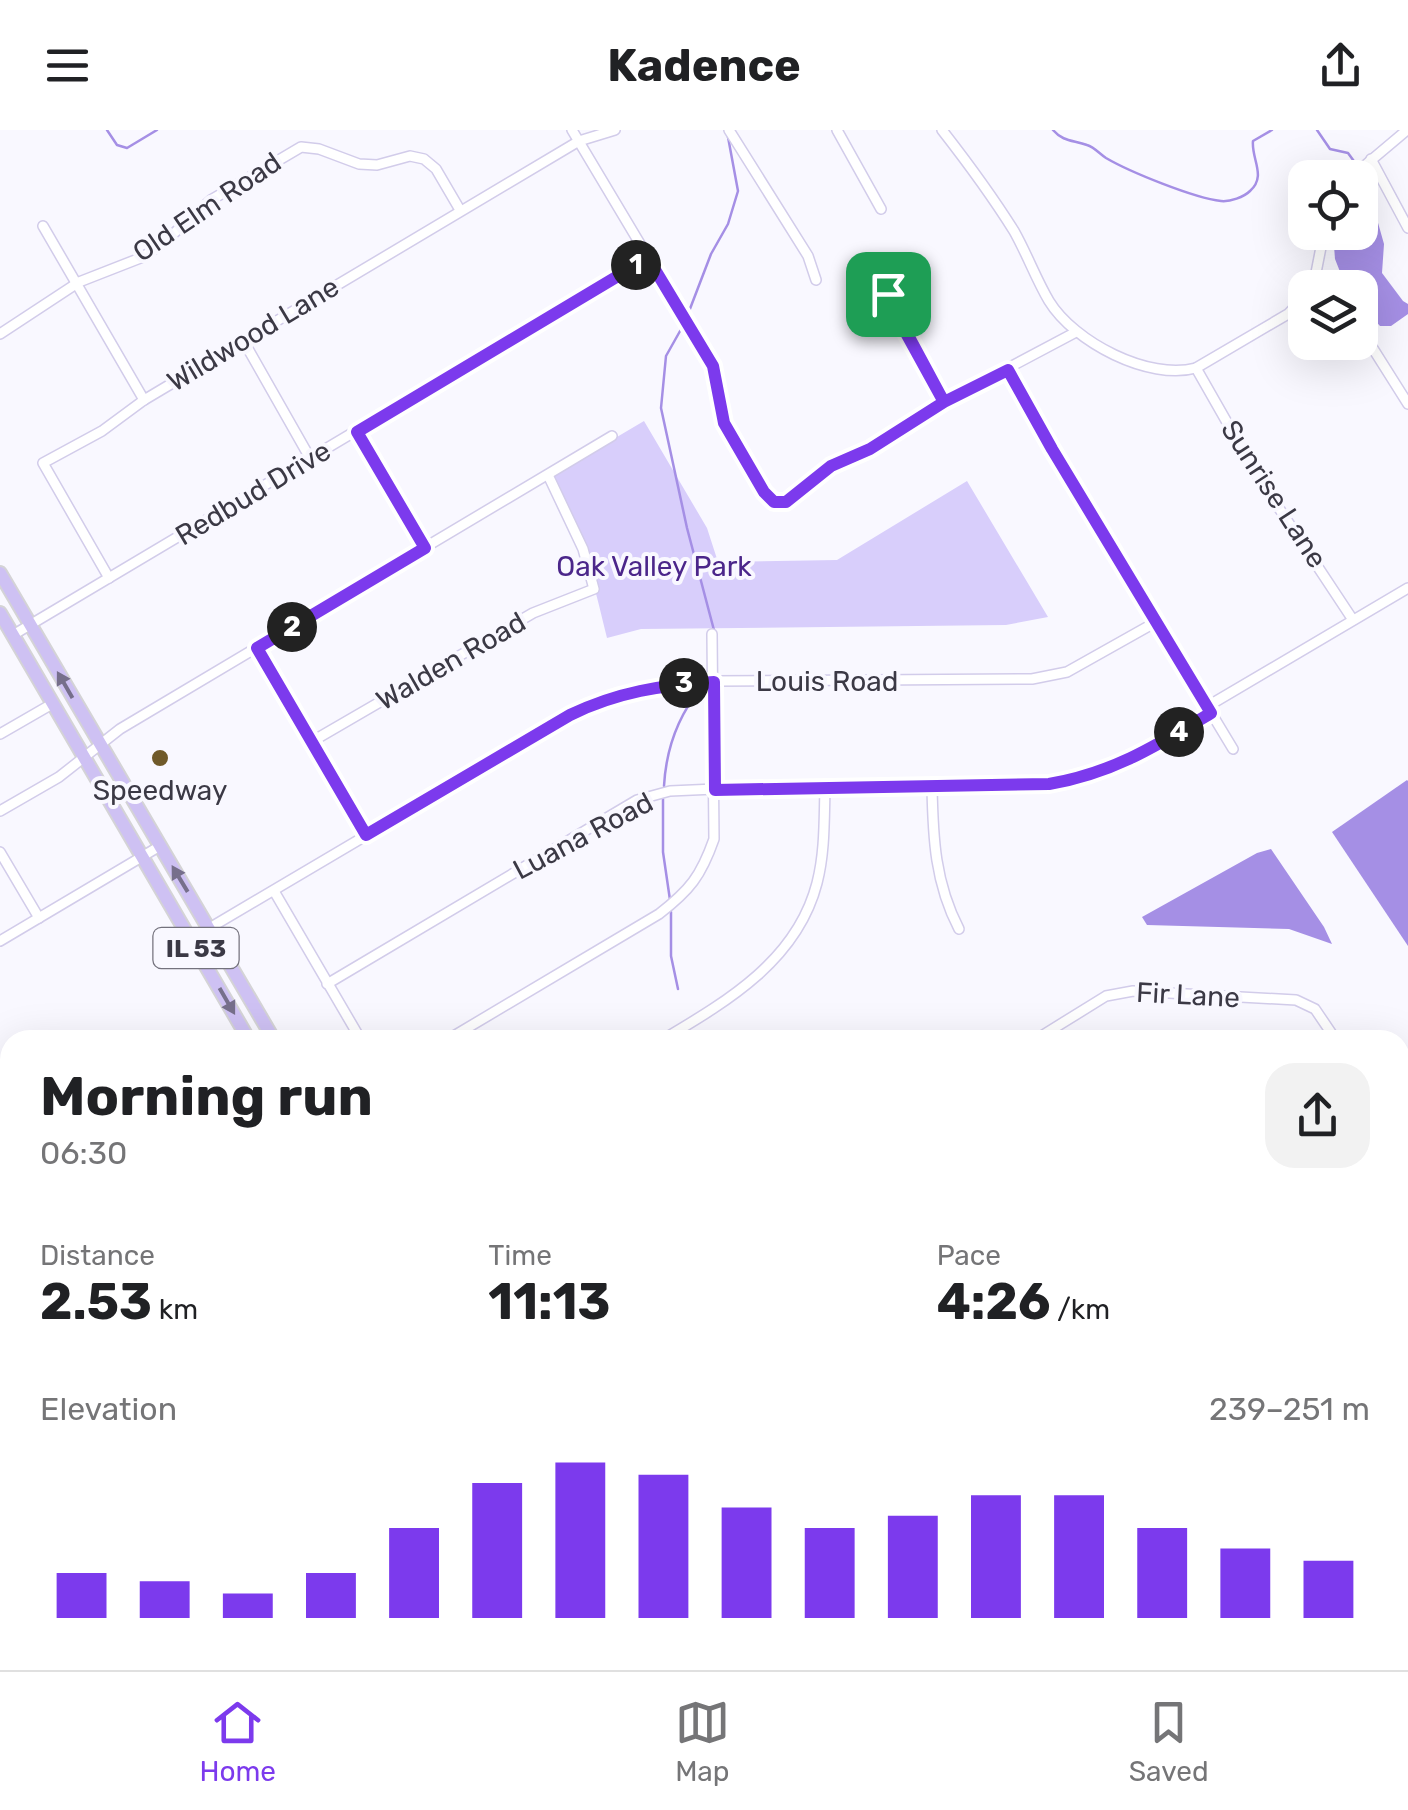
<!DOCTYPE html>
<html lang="en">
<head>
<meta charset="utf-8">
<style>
  body { margin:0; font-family:Rubik,sans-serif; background:#f2f2f2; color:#202124; height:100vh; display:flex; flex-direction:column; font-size:38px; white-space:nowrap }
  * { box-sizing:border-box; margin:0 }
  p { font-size:32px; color:#757577 }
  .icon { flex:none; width:55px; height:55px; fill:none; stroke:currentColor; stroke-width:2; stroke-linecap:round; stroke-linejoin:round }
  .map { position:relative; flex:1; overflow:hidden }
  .sheet { position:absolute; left:0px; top:900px; width:1410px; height:640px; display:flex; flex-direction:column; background:#fff; border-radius:30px 30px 0 0; box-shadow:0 10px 40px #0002 }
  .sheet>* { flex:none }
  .buttons { position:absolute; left:1288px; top:30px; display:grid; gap:20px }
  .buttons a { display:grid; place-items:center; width:90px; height:90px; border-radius:20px; background:#fff; box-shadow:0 10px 40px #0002; font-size:50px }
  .pin { position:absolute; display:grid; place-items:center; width:85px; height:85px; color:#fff; margin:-42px; border-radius:20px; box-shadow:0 5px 15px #0006 }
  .km { position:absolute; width:50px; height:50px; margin:-25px; border-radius:50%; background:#222; color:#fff; font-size:28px; line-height:50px; text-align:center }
  .round { display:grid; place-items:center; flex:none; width:105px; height:105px; border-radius:30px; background:#f2f2f2 }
  .summary { display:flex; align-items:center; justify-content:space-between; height:170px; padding:0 40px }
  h1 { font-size:55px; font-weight:700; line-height:75px }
  .metrics { display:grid; grid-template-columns:repeat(3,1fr); gap:15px; height:170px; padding:10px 40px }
  .metrics div { display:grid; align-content:center }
  .metrics b { font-size:50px; font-weight:700 }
  .metrics small { font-size:28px; font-weight:400 }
  .metrics p { font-size:28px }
  .chart { height:280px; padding:20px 40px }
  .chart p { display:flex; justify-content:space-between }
  .chart svg { width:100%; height:180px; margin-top:10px; stroke:#7c3aed; stroke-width:6 }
  header { display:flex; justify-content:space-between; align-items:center; height:130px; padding:0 40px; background:#fff; font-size:45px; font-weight:700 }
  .tabs { display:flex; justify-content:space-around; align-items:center; height:140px; border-top:2px solid #e0e0e0; background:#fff; font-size:28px; color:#757577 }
  .tabs a { display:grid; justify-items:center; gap:5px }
  .tabs .active { color:#7c3aed }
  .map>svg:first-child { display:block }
  .green { fill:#d8cefb }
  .water { fill:#a58fe5 }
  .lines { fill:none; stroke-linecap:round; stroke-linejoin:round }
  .stream { stroke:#a58fe5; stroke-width:2.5 }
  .street-casing { stroke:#d2ccea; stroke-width:12 }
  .secondary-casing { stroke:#d2ccea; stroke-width:15 }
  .primary-casing { stroke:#d4d3d6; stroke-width:16 }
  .street { stroke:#fff; stroke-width:9 }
  .secondary { stroke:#fff; stroke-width:11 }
  .primary { stroke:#cec1f3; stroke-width:12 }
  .oneway { fill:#766f8b }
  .route-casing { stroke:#fff; stroke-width:20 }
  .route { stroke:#7c3aed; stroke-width:12 }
  .poi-dot { fill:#705a2a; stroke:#f9f8ff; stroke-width:4 }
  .labels { text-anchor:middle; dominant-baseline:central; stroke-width:8; stroke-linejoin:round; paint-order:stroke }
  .shield { fill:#f9f8ff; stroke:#74727d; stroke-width:2.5 }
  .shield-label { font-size:25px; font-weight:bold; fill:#3b3945 }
  .street-label { font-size:28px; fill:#3b3945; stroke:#f9f8ff }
  .park-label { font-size:28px; fill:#4b268a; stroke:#f9f8ff }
  .poi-label { font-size:28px; fill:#3b3945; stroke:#f9f8ff }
</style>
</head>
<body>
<header><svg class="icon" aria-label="menu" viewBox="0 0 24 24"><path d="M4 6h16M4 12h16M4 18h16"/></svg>Kadence<svg class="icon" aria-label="share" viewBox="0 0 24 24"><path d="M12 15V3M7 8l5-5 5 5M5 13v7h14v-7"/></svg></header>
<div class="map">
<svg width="1408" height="1540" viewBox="0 0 1408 1540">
  <rect width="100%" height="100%" fill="#f9f8ff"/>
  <!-- green -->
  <path class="green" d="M644,291L707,398L718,432L837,430L967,351L1048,487L1006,495L641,499L607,508C593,450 581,398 551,346Z"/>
  <!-- water -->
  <g class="water">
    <path d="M1362,55L1371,68L1384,114L1382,143L1403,171L1408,174V184L1391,196H1380L1360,174V158L1346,157L1335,129L1333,103L1360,102Z"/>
    <path d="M1407,650L1408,651V816L1332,702Z"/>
    <path d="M1271,719L1324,797L1332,814L1289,799L1147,795L1142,787L1257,723Z"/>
  </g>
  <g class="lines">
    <!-- stream -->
    <g class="stream">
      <path d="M107,0L117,15L127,18L157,0"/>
      <path d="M1053,0C1063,12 1074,10 1087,15C1094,17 1100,24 1106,28C1130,42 1194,68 1221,71C1230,72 1244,67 1250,61C1267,46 1251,29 1253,11L1272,0"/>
      <path d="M1317,0L1330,19L1348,23L1356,34"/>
      <path d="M1361,44L1362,55"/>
      <path d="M688,184L711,124L728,94L738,61L728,7"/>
      <path d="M684,194L666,226L661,278L687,398L715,504"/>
      <path d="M664,656C666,620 678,586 701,558"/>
      <path d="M663,669V722L670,770"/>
      <path d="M671,782V826L678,859"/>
    </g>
    <defs>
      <g id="street">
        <path d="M572,0L713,236C718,283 740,338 774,372H786L831,337L870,319L944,272L1076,202"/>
        <path d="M729,0L808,126L816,150"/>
        <path d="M837,0L881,79"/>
        <path d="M942,0C967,32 992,66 1014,101C1027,124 1036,149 1049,171C1074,212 1149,251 1196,238L1288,184L1305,166"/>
        <path d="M1371,29L1408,98"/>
        <path d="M1350,48L1407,0"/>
        <path d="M43,96L144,270"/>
        <path d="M1313,158L1324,102"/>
        <path d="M901,191L902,164L892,158L888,164L894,179L944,272"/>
        <path d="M1360,198L1408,274"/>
        <path d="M0,204L79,152L143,127L163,113L211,70L301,17L319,19L359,34L377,35L410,26L424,29L436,39L460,80"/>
        <path d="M243,210L310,328"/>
        <path d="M1196,238L1257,345L1353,490"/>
        <path d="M1008,239L1052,319L1233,619"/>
        <path d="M357,302L425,418"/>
        <path d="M109,448L43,333L102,301L144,270L579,11L615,0"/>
        <path d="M13,505L648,127"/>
        <path d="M257,518L367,705"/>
        <path d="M1208,576L1408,458"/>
        <path d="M0,604L52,574"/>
        <path d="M311,612L533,483L594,459L583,419L548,345"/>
        <path d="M932,657C933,708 935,753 959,799"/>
        <path d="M0,681L59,647L120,599L612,306"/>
        <path d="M0,722L39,788"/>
        <path d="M274,761L361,910"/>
        <path d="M191,809L570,585C617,562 662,555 714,551L1032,549L1067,542L1156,492"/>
        <path d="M0,811L160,716"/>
        <path d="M327,854L637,670L670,661L715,659L1049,655C1113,643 1156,616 1211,583"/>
        <path d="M447,910L659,784C690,760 701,746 714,709L712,504"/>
        <path d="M662,910C726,872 797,831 817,753C825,722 824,690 825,659"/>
        <path d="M1035,910L1106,866L1133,861L1296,870L1315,879L1336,910"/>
        <path d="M0,1297L10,1291"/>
        <path d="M1400,1414L1408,1409"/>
        <path d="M463,1540L480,1530"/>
        <path d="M1185,1540L1205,1530"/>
      </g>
      <path id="secondary" d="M0,1143L10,1136"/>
      <g id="primary">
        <path d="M0,443L274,910"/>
        <path d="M0,483L249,910"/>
        <path d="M615,1530L620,1540"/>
        <path d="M640,1530L646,1540"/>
      </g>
    </defs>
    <!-- street casing -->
    <use href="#street" class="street-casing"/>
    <!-- secondary casing -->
    <use href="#secondary" class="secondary-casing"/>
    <!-- primary casing -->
    <use href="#primary" class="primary-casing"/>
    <!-- street -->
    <use href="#street" class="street"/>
    <!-- secondary -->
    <use href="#secondary" class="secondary"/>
    <!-- primary -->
    <use href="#primary" class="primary"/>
  </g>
  <!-- one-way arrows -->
  <defs><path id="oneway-solid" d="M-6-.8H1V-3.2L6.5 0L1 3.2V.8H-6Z" transform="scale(2.5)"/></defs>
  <g class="oneway">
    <use href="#oneway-solid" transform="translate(65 555) rotate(-120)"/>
    <use href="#oneway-solid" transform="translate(180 749) rotate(-121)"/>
    <use href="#oneway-solid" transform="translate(227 871) rotate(60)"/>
  </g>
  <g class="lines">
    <defs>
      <path id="route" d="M888,164L894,179L944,272L870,319L831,336L786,372H774L764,362L724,293L713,236L648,128L357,302L425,418L257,518L366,705L570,585C617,562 662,555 714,552L715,660L1049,654C1113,643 1156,616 1211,583L1052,319L1008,240L944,272L900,192L902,164L898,159L892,158L888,164"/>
    </defs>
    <!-- route casing -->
    <use href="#route" class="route-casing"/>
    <!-- route -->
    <use href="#route" class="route"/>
  </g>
  <!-- markers -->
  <circle class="poi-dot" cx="160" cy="628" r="10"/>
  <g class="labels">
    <!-- shield labels -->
    <rect class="shield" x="153.5" y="798" width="85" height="40" rx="8"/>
    <g class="shield-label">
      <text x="196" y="818">IL 53</text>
    </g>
    <!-- street labels -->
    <g class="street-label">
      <text transform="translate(207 77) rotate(-34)">Old Elm Road</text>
      <text transform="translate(253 204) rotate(-31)">Wildwood Lane</text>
      <text transform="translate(253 363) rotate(-31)">Redbud Drive</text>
      <text transform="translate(1274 364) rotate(57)">Sunrise Lane</text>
      <text transform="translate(451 531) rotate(-30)">Walden Road</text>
      <text x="827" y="551">Louis Road</text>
      <text transform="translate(583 706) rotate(-28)">Luana Road</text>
      <text transform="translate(1188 865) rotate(3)">Fir Lane</text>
    </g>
    <!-- park labels -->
    <g class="park-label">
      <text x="654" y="436">Oak Valley Park</text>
    </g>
    <!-- poi labels -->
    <g class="poi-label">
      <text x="160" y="660">Speedway</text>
    </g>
  </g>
</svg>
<div class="buttons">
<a><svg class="icon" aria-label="locate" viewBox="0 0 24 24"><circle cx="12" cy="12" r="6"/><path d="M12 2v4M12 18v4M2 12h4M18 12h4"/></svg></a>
<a><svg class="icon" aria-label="layers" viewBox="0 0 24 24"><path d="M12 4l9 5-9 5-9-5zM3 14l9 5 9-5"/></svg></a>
</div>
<div class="pin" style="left:888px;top:164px;background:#1e9e55"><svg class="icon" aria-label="arrive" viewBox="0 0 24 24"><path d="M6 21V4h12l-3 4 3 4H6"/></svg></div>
<b class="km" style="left:636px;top:135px">1</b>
<b class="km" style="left:292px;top:497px">2</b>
<b class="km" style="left:684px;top:553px">3</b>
<b class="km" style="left:1179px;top:602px">4</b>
<section class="sheet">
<div class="summary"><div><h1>Morning run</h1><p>06:30</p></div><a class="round"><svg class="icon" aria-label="share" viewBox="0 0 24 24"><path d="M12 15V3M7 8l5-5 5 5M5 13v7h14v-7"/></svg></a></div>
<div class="metrics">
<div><p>Distance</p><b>2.53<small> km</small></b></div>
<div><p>Time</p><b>11:13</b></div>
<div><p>Pace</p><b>4:26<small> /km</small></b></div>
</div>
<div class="chart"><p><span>Elevation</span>239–251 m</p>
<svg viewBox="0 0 160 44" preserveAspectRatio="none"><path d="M5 44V33M15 44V35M25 44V38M35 44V33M45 44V22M55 44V11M65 44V6M75 44V9M85 44V17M95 44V22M105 44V19M115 44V14M125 44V14M135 44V22M145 44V27M155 44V30"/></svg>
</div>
</section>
</div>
<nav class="tabs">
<a class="active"><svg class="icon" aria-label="home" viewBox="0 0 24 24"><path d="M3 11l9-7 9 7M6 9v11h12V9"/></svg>Home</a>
<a><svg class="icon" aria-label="map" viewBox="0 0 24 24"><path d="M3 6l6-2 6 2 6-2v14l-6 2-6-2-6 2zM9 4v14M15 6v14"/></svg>Map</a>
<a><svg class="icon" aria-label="saved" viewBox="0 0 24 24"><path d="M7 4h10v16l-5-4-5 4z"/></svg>Saved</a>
</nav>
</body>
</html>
